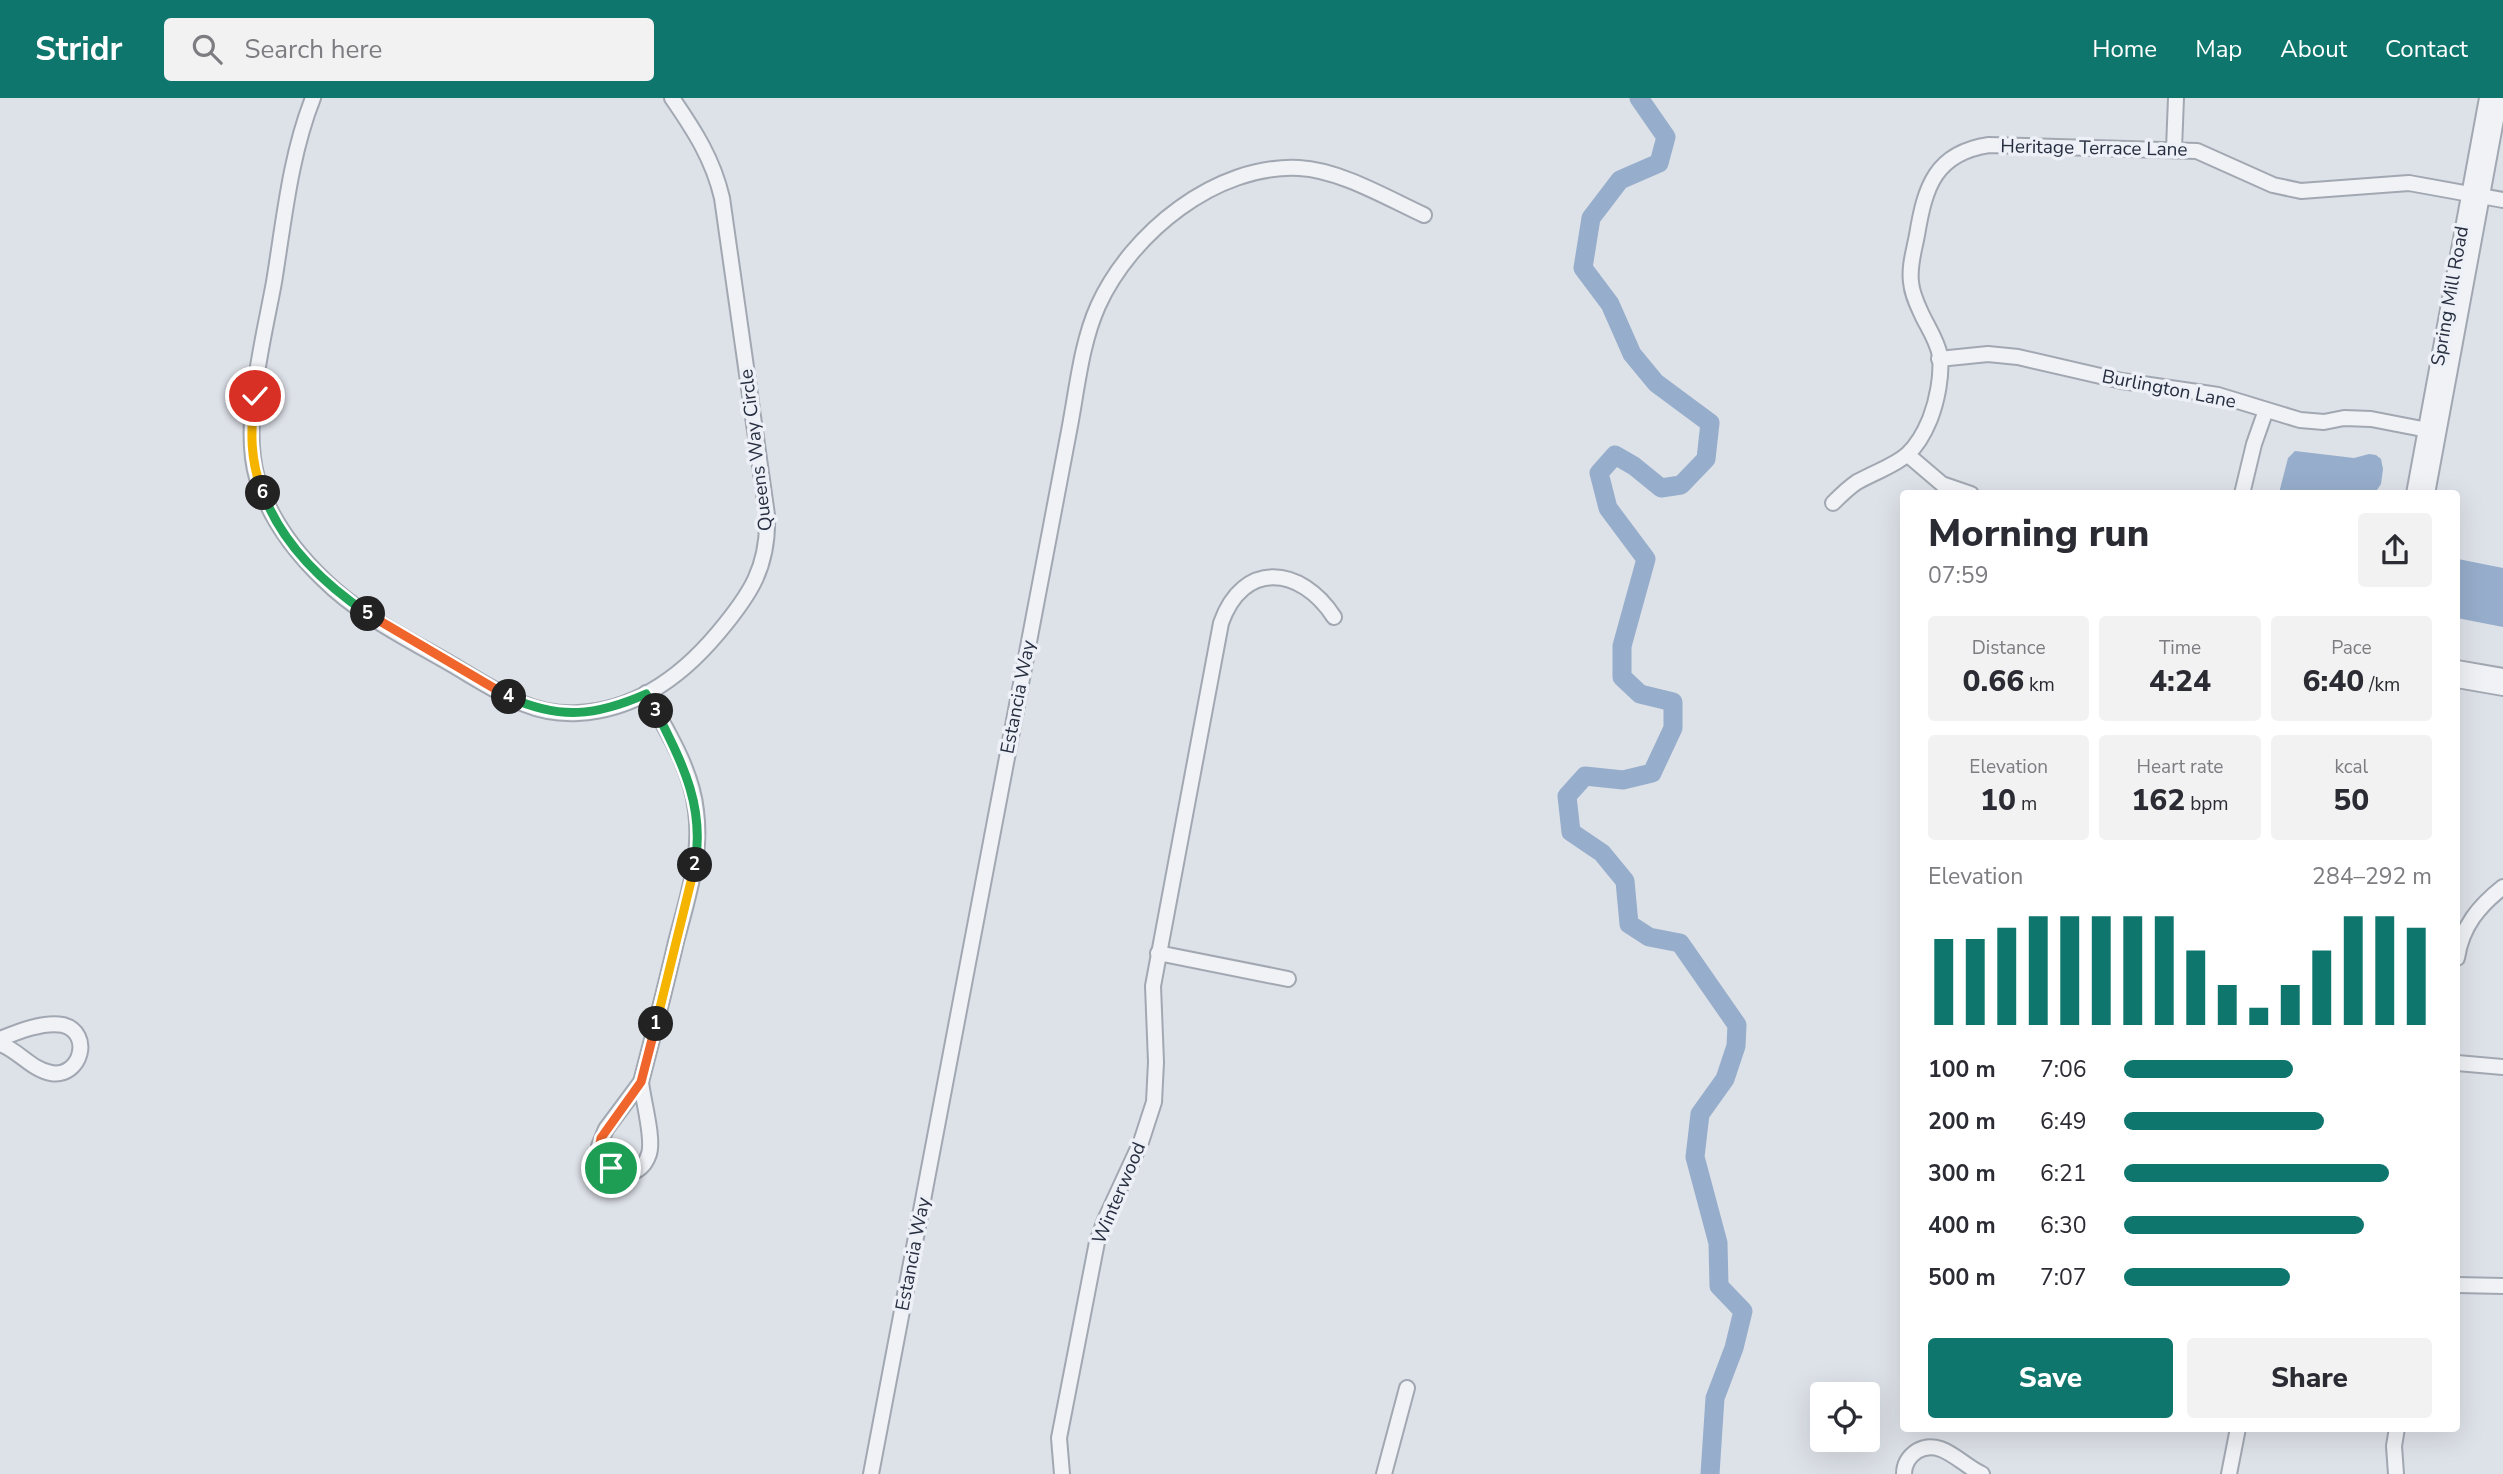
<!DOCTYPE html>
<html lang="en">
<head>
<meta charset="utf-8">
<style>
  body { margin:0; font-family:"Nunito Sans",sans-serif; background:#f2f2f3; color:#2b2b33; height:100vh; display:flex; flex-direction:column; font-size:26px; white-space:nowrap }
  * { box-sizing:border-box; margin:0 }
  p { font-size:23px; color:#7c7c81 }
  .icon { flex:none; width:38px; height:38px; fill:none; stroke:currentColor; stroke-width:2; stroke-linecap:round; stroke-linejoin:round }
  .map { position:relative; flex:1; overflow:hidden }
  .drawer { position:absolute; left:1900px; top:392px; width:560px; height:942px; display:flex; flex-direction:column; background:#fff; border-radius:7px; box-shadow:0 7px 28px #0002 }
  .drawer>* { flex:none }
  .controls { position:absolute; left:1810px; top:1284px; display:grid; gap:14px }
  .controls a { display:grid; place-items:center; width:70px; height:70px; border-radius:7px; background:#fff; box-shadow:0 7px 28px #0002; font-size:35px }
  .pin { position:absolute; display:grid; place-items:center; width:60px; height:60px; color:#fff; margin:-30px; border:4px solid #fff; border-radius:50%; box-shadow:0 2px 7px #0007 }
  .km { position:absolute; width:35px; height:35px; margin:-18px; border-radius:50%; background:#222; color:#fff; font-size:19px; line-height:35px; text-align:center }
  .round { display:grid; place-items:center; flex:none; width:74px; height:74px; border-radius:7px; background:#f2f2f3 }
  .overview { display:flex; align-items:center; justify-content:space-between; height:119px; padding:0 28px }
  h1 { font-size:38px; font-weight:800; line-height:52px }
  .figures { display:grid; grid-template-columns:repeat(3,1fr); gap:10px; height:119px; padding:7px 28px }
  .figures div { display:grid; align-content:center; border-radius:7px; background:#f2f2f3; text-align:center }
  .figures b { font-size:30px; font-weight:800 }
  .figures small { font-size:19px; font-weight:400 }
  .figures p { font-size:19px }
  .chart { height:196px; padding:14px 28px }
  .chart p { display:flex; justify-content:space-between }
  .chart svg { width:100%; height:126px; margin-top:7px; stroke:#0f766e; stroke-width:6 }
  .primary-button { display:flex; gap:14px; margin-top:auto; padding:14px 28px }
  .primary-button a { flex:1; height:80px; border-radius:7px; background:#0f766e; color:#fff; font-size:28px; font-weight:800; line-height:80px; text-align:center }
  .primary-button a+a { background:#f2f2f3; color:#2b2b33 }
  ul { padding:0 28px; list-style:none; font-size:23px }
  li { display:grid; grid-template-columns:112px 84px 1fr; align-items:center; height:52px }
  li i { height:18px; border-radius:9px; background:#0f766e }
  header { display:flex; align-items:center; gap:42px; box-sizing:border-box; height:98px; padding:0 35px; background:#0f766e; color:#fff }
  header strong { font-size:33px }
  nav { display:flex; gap:38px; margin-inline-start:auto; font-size:24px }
  .search { width:490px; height:63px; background:#f2f2f3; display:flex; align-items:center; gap:18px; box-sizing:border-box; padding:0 24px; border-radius:7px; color:#7c7c81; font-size:26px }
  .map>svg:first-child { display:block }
  .water { fill:#96adcb }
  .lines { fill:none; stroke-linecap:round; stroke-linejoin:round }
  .river { stroke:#96adcb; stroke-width:19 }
  .minor-casing { stroke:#a2a8b2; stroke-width:18 }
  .minor { stroke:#f0f2f6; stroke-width:14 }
  .split-1-casing { stroke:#fff; stroke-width:14 }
  .split-2-casing { stroke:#fff; stroke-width:14 }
  .split-3-casing { stroke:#fff; stroke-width:14 }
  .split-4-casing { stroke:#fff; stroke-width:14 }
  .split-5-casing { stroke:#fff; stroke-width:14 }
  .split-6-casing { stroke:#fff; stroke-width:14 }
  .split-7-casing { stroke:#fff; stroke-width:14 }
  .split-1 { stroke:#f0652b; stroke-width:9 }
  .split-2 { stroke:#f5b400; stroke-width:9 }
  .split-3 { stroke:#22a559; stroke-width:9 }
  .split-4 { stroke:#22a559; stroke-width:9 }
  .split-5 { stroke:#f0652b; stroke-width:9 }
  .split-6 { stroke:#22a559; stroke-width:9 }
  .split-7 { stroke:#f5b400; stroke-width:9 }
  .labels { text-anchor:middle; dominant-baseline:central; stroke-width:7; stroke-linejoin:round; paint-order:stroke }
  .street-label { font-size:19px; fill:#262e40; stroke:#edf0f6 }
</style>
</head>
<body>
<header>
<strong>Stridr</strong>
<div class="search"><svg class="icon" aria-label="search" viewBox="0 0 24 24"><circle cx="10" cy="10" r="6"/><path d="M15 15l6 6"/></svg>Search here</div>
<nav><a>Home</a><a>Map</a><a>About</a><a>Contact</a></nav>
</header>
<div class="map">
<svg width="2503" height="1376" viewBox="0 0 2503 1376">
  <rect width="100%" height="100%" fill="#dde1e8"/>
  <!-- water -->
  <g class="water">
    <path d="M2295,353L2354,360L2369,356L2376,357L2381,361L2383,371L2381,386L2375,395H2279L2288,360Z"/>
    <path d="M2458,461L2503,470V529L2457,520Z"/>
  </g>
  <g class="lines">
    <!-- river -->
    <path class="river" d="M1639,0L1666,39L1659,65L1620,82L1591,120L1583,170L1610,206L1632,256L1656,285L1710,325L1706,361L1681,387L1661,390L1634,368L1615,357L1599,375L1608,410L1646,461L1622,548V579L1640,596L1673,604V630L1652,675L1623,682L1585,678L1567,698L1571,734L1602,755L1625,783L1629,826L1649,839L1680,845L1737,927L1736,948L1725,981L1700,1016L1695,1059L1718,1145L1719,1188L1743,1213L1734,1250L1715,1300L1710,1376"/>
    <defs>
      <g id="minor">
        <path d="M313,0C290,58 284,123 274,184C264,240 241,325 257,380C269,419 294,453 323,481C359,517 408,541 451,566C475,580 499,596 524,606C541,613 560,616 578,615C636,612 682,578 718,535C750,497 769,469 767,417L722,100C713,61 694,32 672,0"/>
        <path d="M2174,51L2176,0"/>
        <path d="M1939,261L1988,256L2018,259L2122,283L2218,297L2300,322L2324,324L2344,320L2371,321L2438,334"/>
        <path d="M1908,357L1942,386L1971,396"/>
        <path d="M2242,396L2254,346L2266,312"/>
        <path d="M2414,396L2487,0"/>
        <path d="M2427,396L2500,0"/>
        <path d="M1833,405C1840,398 1848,390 1857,384C1894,364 1912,365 1930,321C1937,303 1942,278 1940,258C1938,245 1929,231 1923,219C1918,208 1912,197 1911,184C1909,168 1914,153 1917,137C1925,89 1935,55 1989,47L2197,53L2273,87L2301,93L2409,85L2503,102"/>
        <path d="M2457,570L2503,578"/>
        <path d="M2457,582L2503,590"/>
        <path d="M1158,855L1288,881"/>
        <path d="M2457,860C2462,828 2479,808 2503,789"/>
        <path d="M0,941C17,934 44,923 63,927C93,935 81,980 51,975C32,972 18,952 0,946"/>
        <path d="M2457,965L2503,969"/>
        <path d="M641,984C653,938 665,891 676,844C687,801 702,758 696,713C692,672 666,631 646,595"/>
        <path d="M641,984C643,1003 654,1040 649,1056C639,1087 604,1075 599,1048L606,1031Z"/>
        <path d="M2457,1187L2503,1188"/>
        <path d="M871,1376L1069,333C1077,292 1081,246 1098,208C1131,135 1216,66 1299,70C1340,72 1387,100 1424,117"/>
        <path d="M1062,1376L1059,1340L1097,1144L1105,1122L1141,1044L1154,1004L1156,964L1153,888L1221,525C1243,462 1301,468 1334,519"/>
        <path d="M1384,1376L1407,1290"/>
        <path d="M1904,1376C1904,1366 1908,1359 1917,1353C1941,1339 1961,1367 1982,1376"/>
        <path d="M2229,1376L2238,1330"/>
        <path d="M2396,1376L2394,1348L2397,1330"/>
      </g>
    </defs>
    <!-- minor casing -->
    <use href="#minor" class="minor-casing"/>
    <!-- minor -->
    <use href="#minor" class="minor"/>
  </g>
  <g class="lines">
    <defs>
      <path id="split-1" d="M611,1070C602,1061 598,1053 601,1040L641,984L656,926"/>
      <path id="split-2" d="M656,926L695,767"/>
      <path id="split-3" d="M656,613C682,665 705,707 695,767"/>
      <path id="split-4" d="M509,599C560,622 596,618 646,596L656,613"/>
      <path id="split-5" d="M368,516L509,599"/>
      <path id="split-6" d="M263,395C282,446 324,486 368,516"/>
      <path id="split-7" d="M255,298C250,332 250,364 263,395"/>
    </defs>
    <!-- split-1 casing -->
    <use href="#split-1" class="split-1-casing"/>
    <!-- split-2 casing -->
    <use href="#split-2" class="split-2-casing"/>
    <!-- split-3 casing -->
    <use href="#split-3" class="split-3-casing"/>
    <!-- split-4 casing -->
    <use href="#split-4" class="split-4-casing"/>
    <!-- split-5 casing -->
    <use href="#split-5" class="split-5-casing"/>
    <!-- split-6 casing -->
    <use href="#split-6" class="split-6-casing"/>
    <!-- split-7 casing -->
    <use href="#split-7" class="split-7-casing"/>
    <!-- split-1 -->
    <use href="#split-1" class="split-1"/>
    <!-- split-2 -->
    <use href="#split-2" class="split-2"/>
    <!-- split-3 -->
    <use href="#split-3" class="split-3"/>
    <!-- split-4 -->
    <use href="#split-4" class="split-4"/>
    <!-- split-5 -->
    <use href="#split-5" class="split-5"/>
    <!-- split-6 -->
    <use href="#split-6" class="split-6"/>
    <!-- split-7 -->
    <use href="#split-7" class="split-7"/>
  </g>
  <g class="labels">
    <!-- street labels -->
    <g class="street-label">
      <text transform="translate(2094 50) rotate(1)">Heritage Terrace Lane</text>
      <text transform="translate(2450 198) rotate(-80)">Spring Mill Road</text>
      <text transform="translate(2169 291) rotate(11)">Burlington Lane</text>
      <text transform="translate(756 352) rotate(-97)">Queens Way Circle</text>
      <text transform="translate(1018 599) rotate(-79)">Estancia Way</text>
      <text transform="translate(1119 1095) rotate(-67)">Winterwood</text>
      <text transform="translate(913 1156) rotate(-79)">Estancia Way</text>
    </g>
  </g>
</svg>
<div class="controls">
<a><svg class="icon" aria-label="locate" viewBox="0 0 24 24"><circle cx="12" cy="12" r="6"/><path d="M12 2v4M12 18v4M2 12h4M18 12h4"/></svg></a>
</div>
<div class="pin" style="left:611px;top:1070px;background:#1e9e55"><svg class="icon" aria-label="arrive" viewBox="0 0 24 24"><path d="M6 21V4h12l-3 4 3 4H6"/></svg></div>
<div class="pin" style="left:255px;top:298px;background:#d93025"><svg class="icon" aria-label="check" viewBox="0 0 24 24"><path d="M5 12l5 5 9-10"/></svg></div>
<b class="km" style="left:656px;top:926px">1</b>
<b class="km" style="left:695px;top:767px">2</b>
<b class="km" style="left:656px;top:613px">3</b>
<b class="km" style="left:509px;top:599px">4</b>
<b class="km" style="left:368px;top:516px">5</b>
<b class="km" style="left:263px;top:395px">6</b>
<section class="drawer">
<div class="overview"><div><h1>Morning run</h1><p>07:59</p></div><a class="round"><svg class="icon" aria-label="share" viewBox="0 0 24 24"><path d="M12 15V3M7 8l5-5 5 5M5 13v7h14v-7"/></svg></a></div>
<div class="figures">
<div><p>Distance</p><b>0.66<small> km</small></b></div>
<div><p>Time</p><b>4:24</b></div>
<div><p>Pace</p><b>6:40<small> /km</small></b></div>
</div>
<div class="figures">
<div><p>Elevation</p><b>10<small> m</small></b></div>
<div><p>Heart rate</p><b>162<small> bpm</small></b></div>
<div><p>kcal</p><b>50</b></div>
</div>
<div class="chart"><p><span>Elevation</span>284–292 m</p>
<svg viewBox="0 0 160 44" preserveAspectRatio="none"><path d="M5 44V14M15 44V14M25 44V10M35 44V6M45 44V6M55 44V6M65 44V6M75 44V6M85 44V18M95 44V30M105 44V38M115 44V30M125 44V18M135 44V6M145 44V6M155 44V10"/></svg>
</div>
<ul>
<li><b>100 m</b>7:06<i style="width:55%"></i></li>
<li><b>200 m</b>6:49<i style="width:65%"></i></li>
<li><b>300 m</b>6:21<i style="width:86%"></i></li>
<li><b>400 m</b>6:30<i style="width:78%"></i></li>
<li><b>500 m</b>7:07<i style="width:54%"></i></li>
</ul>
<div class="primary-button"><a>Save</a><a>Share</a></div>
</section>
</div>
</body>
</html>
